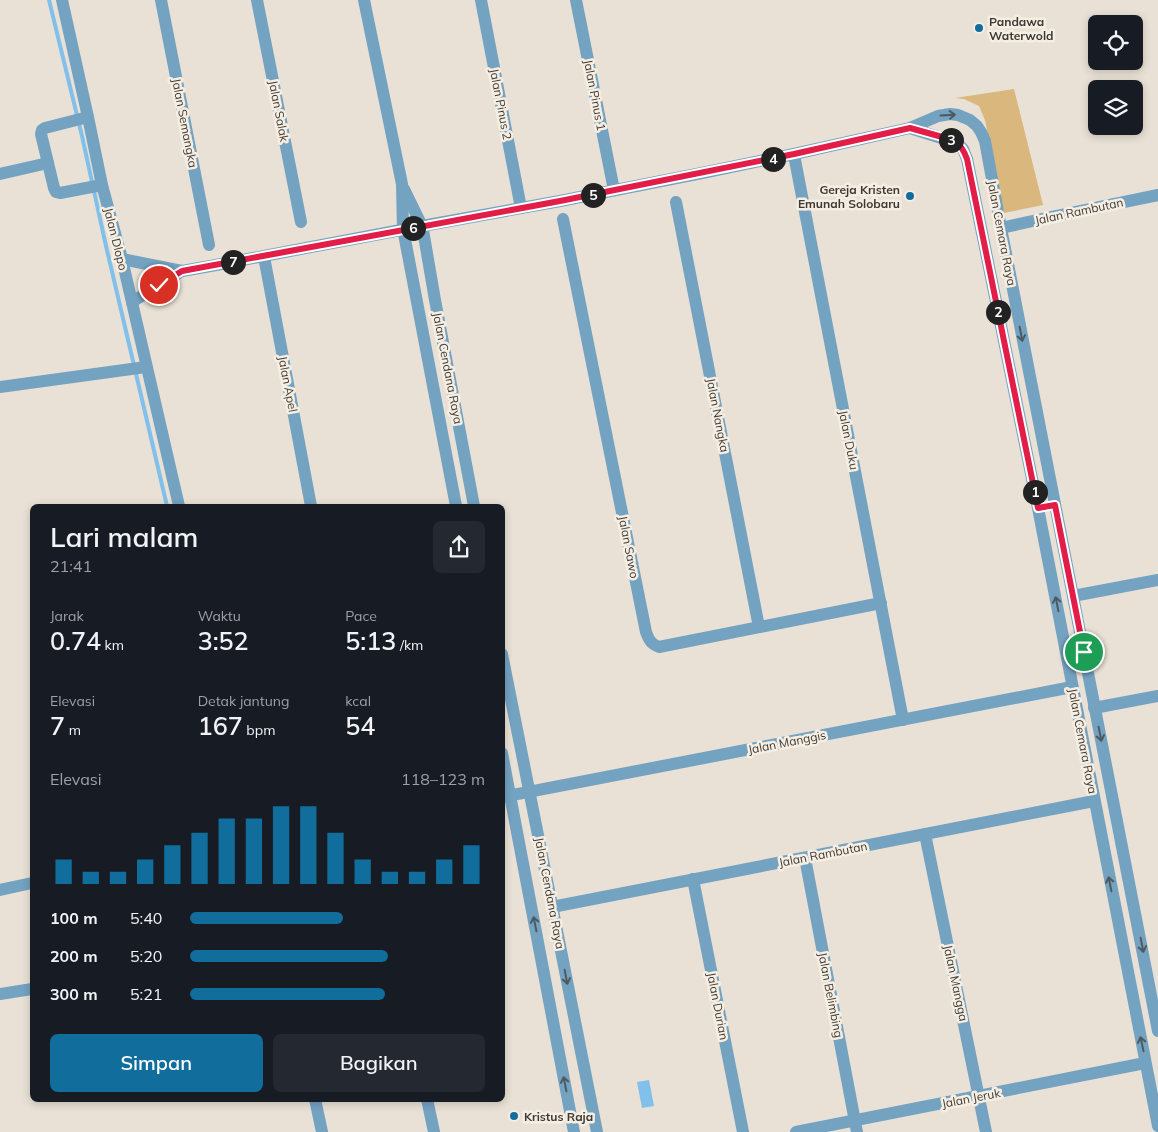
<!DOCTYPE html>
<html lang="id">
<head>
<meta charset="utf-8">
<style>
  body { margin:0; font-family:Mulish,sans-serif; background:#242831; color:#f1f3f6; height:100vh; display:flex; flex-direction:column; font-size:19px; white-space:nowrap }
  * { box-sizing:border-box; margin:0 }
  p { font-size:16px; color:#9ea1a6 }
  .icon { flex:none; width:28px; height:28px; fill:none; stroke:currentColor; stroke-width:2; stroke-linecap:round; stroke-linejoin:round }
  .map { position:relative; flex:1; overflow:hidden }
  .details { position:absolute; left:30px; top:504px; width:475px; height:598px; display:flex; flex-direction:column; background:#171b24; border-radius:8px; box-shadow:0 2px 8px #0003 }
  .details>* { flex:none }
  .tools { position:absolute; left:1088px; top:15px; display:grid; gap:10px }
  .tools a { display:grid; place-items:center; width:55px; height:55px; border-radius:8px; background:#171b24; box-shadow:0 2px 8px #0003; font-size:25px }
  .pin { position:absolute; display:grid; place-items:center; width:42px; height:42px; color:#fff; margin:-21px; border:2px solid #fff; border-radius:50%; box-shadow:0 1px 5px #0007 }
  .km { position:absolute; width:25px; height:25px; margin:-12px; border-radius:50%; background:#222; color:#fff; font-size:14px; line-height:25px; text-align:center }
  .round { display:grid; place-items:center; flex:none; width:52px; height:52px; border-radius:8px; background:#242831 }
  .head { display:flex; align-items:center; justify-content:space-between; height:85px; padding:0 20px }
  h1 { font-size:28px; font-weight:600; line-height:38px }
  .stats { display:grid; grid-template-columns:repeat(3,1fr); gap:8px; height:85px; padding:5px 20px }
  .stats div { display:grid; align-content:center }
  .stats b { font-size:25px; font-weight:600 }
  .stats small { font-size:14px; font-weight:400 }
  .stats p { font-size:14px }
  .chart { height:140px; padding:10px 20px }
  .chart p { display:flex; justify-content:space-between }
  .chart svg { width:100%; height:90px; margin-top:5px; stroke:#106d9c; stroke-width:6 }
  .primary-button { display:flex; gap:10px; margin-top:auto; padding:10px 20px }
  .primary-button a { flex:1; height:58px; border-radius:8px; background:#106d9c; color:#fff; font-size:20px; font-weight:600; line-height:58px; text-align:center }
  .primary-button a+a { background:#242831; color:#f1f3f6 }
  ul { padding:0 20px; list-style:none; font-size:16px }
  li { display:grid; grid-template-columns:80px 60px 1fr; align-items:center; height:38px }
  li i { height:12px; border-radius:6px; background:#106d9c }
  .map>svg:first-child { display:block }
  .green { fill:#d9b77d }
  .water { fill:#80c0ea }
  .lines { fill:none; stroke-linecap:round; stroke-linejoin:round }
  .stream { stroke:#80c0ea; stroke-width:4 }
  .minor { stroke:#74a2c1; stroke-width:12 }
  .oneway { stroke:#4e595f }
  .route-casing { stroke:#fff; stroke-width:10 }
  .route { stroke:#e11d48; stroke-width:6 }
  .poi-dot { fill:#106d9c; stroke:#f6eee2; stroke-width:2 }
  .labels { text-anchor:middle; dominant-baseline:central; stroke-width:5; stroke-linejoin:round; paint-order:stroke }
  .poi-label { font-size:12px; font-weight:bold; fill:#3d3a35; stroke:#f6eee2; text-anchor:start }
  .street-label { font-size:12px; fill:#3d3a35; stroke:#f6eee2 }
</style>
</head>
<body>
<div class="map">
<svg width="1158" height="1132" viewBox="0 0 1158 1132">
  <rect width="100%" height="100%" fill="#e9e1d5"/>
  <!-- green -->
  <path class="green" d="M1014,89L1043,205L1004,213L985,120L979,106L964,99L955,98Z"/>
  <!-- water -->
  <path class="water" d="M649,1080L654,1106L642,1108L637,1082Z"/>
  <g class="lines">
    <!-- stream -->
    <path class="stream" d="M49,0L82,136L106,246L167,506"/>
    <!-- minor -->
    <g class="minor">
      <path d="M62,0L88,117L102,185L122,259L179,506"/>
      <path d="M161,0L209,245"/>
      <path d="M257,0L301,222"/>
      <path d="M364,0L402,184L403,230"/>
      <path d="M481,0L521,208"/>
      <path d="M576,0L614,190"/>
      <path d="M88,117L45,128L42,130L41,134L54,188L56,192L60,193L102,185"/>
      <path d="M910,128L957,143L963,149L967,159L1038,508L1158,1126"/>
      <path d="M795,160L903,720"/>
      <path d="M0,174L48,163"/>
      <path d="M404,189L422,226"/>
      <path d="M676,202L759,627"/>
      <path d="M563,219L646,632C649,640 651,644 659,647L881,603"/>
      <path d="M1001,228L1051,217L1158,195"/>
      <path d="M423,230L435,300L474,506"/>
      <path d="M404,234L456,506"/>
      <path d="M122,259L182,271L216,265L422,226L560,201L702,173L794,154L910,128L938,116L950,114L958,115L970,120L977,126L981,132L985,141L1001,228L1158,1031"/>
      <path d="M265,262L311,506"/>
      <path d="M132,302L182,271"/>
      <path d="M0,387L146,367"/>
      <path d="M1073,596L1158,580"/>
      <path d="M502,654L597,1132"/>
      <path d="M1094,708L1158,696"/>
      <path d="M502,753L574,1132"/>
      <path d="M502,797L1072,687"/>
      <path d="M925,834L986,1132"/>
      <path d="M805,858L857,1132"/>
      <path d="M693,879L743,1132"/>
      <path d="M0,890L32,883"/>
      <path d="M552,907L1094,801"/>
      <path d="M0,994L32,989"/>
      <path d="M315,1099L322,1132"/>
      <path d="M427,1099L434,1132"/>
      <path d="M796,1132L1145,1063"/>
    </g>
  </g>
  <!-- one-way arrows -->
  <defs><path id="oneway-shaft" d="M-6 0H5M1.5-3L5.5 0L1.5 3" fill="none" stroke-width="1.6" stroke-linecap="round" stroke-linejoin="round" transform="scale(1.25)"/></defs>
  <g class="oneway">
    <use href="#oneway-shaft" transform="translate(948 115) rotate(-3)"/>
    <use href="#oneway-shaft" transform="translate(1021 334) rotate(79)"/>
    <use href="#oneway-shaft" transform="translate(1057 604) rotate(-101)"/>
    <use href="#oneway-shaft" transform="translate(1100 734) rotate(79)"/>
    <use href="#oneway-shaft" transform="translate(1110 884) rotate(-101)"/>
    <use href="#oneway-shaft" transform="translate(535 924) rotate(-101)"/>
    <use href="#oneway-shaft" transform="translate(1142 945) rotate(79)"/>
    <use href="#oneway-shaft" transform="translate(566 977) rotate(79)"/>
    <use href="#oneway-shaft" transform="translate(1142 1044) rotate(-102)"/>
    <use href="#oneway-shaft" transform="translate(565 1084) rotate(-101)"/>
  </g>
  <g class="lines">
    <defs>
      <path id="route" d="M159,285L182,271L560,201L794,154L910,128L953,140C961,145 964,151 967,159L1038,508L1055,505L1084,652"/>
    </defs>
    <!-- route casing -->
    <use href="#route" class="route-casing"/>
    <!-- route -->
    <use href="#route" class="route"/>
  </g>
  <!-- markers -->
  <g class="poi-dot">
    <circle cx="979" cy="28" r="5"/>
    <circle cx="910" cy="196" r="5"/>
    <circle cx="514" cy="1116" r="5"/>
  </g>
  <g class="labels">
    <!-- poi labels -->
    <g class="poi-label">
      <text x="989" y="21">Pandawa<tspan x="989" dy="14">Waterwold</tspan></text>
      <text x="900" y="189" text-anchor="end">Gereja Kristen<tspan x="900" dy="14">Emunah Solobaru</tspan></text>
      <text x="524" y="1116">Kristus Raja</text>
    </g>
    <!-- street labels -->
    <g class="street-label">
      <text transform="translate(595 95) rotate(79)">Jalan Pinus 1</text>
      <text transform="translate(501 104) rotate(79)">Jalan Pinus 2</text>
      <text transform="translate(279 111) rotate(79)">Jalan Salak</text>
      <text transform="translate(185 123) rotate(79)">Jalan Semangka</text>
      <text transform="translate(1079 211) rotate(-12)">Jalan Rambutan</text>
      <text transform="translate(1002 233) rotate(79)">Jalan Cemara Raya</text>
      <text transform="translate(116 239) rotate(76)">Jalan Dlopo</text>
      <text transform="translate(448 368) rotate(79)">Jalan Cendana Raya</text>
      <text transform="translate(288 384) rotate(79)">Jalan Apel</text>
      <text transform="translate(718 415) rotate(79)">Jalan Nangka</text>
      <text transform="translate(849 440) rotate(79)">Jalan Duku</text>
      <text transform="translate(629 547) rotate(79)">Jalan Sawo</text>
      <text transform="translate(1083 741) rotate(79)">Jalan Cemara Raya</text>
      <text transform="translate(787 742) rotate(-11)">Jalan Manggis</text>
      <text transform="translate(823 854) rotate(-11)">Jalan Rambutan</text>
      <text transform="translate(550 893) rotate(79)">Jalan Cendana Raya</text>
      <text transform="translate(956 983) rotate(78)">Jalan Mangga</text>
      <text transform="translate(831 995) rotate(79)">Jalan Belimbing</text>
      <text transform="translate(718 1006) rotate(79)">Jalan Durian</text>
      <text transform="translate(971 1098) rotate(-11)">Jalan Jeruk</text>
    </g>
  </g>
</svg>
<div class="tools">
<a><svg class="icon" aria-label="locate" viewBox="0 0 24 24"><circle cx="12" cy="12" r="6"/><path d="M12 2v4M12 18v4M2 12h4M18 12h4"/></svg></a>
<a><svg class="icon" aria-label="layers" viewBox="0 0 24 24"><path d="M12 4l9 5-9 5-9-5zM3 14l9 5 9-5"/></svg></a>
</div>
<div class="pin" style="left:1084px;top:652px;background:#1e9e55"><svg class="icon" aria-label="arrive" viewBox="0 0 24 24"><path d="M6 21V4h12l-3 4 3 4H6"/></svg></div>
<div class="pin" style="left:159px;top:285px;background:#d93025"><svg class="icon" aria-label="check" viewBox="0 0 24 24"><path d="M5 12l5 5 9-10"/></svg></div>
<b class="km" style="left:1035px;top:492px">1</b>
<b class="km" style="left:998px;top:312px">2</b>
<b class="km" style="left:951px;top:140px">3</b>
<b class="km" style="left:773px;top:159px">4</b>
<b class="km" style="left:593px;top:195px">5</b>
<b class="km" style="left:413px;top:228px">6</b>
<b class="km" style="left:233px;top:262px">7</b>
<section class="details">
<div class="head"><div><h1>Lari malam</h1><p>21:41</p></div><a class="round"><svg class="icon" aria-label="share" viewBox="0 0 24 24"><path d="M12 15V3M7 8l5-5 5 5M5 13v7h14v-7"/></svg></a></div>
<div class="stats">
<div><p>Jarak</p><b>0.74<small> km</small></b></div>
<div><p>Waktu</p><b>3:52</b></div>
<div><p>Pace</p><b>5:13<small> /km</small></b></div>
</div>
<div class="stats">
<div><p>Elevasi</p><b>7<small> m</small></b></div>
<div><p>Detak jantung</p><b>167<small> bpm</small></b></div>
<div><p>kcal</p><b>54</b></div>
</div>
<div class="chart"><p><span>Elevasi</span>118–123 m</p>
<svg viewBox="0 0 160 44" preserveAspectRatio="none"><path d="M5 44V32M15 44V38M25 44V38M35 44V32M45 44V25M55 44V19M65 44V12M75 44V12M85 44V6M95 44V6M105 44V19M115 44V32M125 44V38M135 44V38M145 44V32M155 44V25"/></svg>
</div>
<ul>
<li><b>100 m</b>5:40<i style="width:52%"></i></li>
<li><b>200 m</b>5:20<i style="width:67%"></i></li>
<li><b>300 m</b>5:21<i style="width:66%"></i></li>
</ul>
<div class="primary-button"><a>Simpan</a><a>Bagikan</a></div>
</section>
</div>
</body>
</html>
